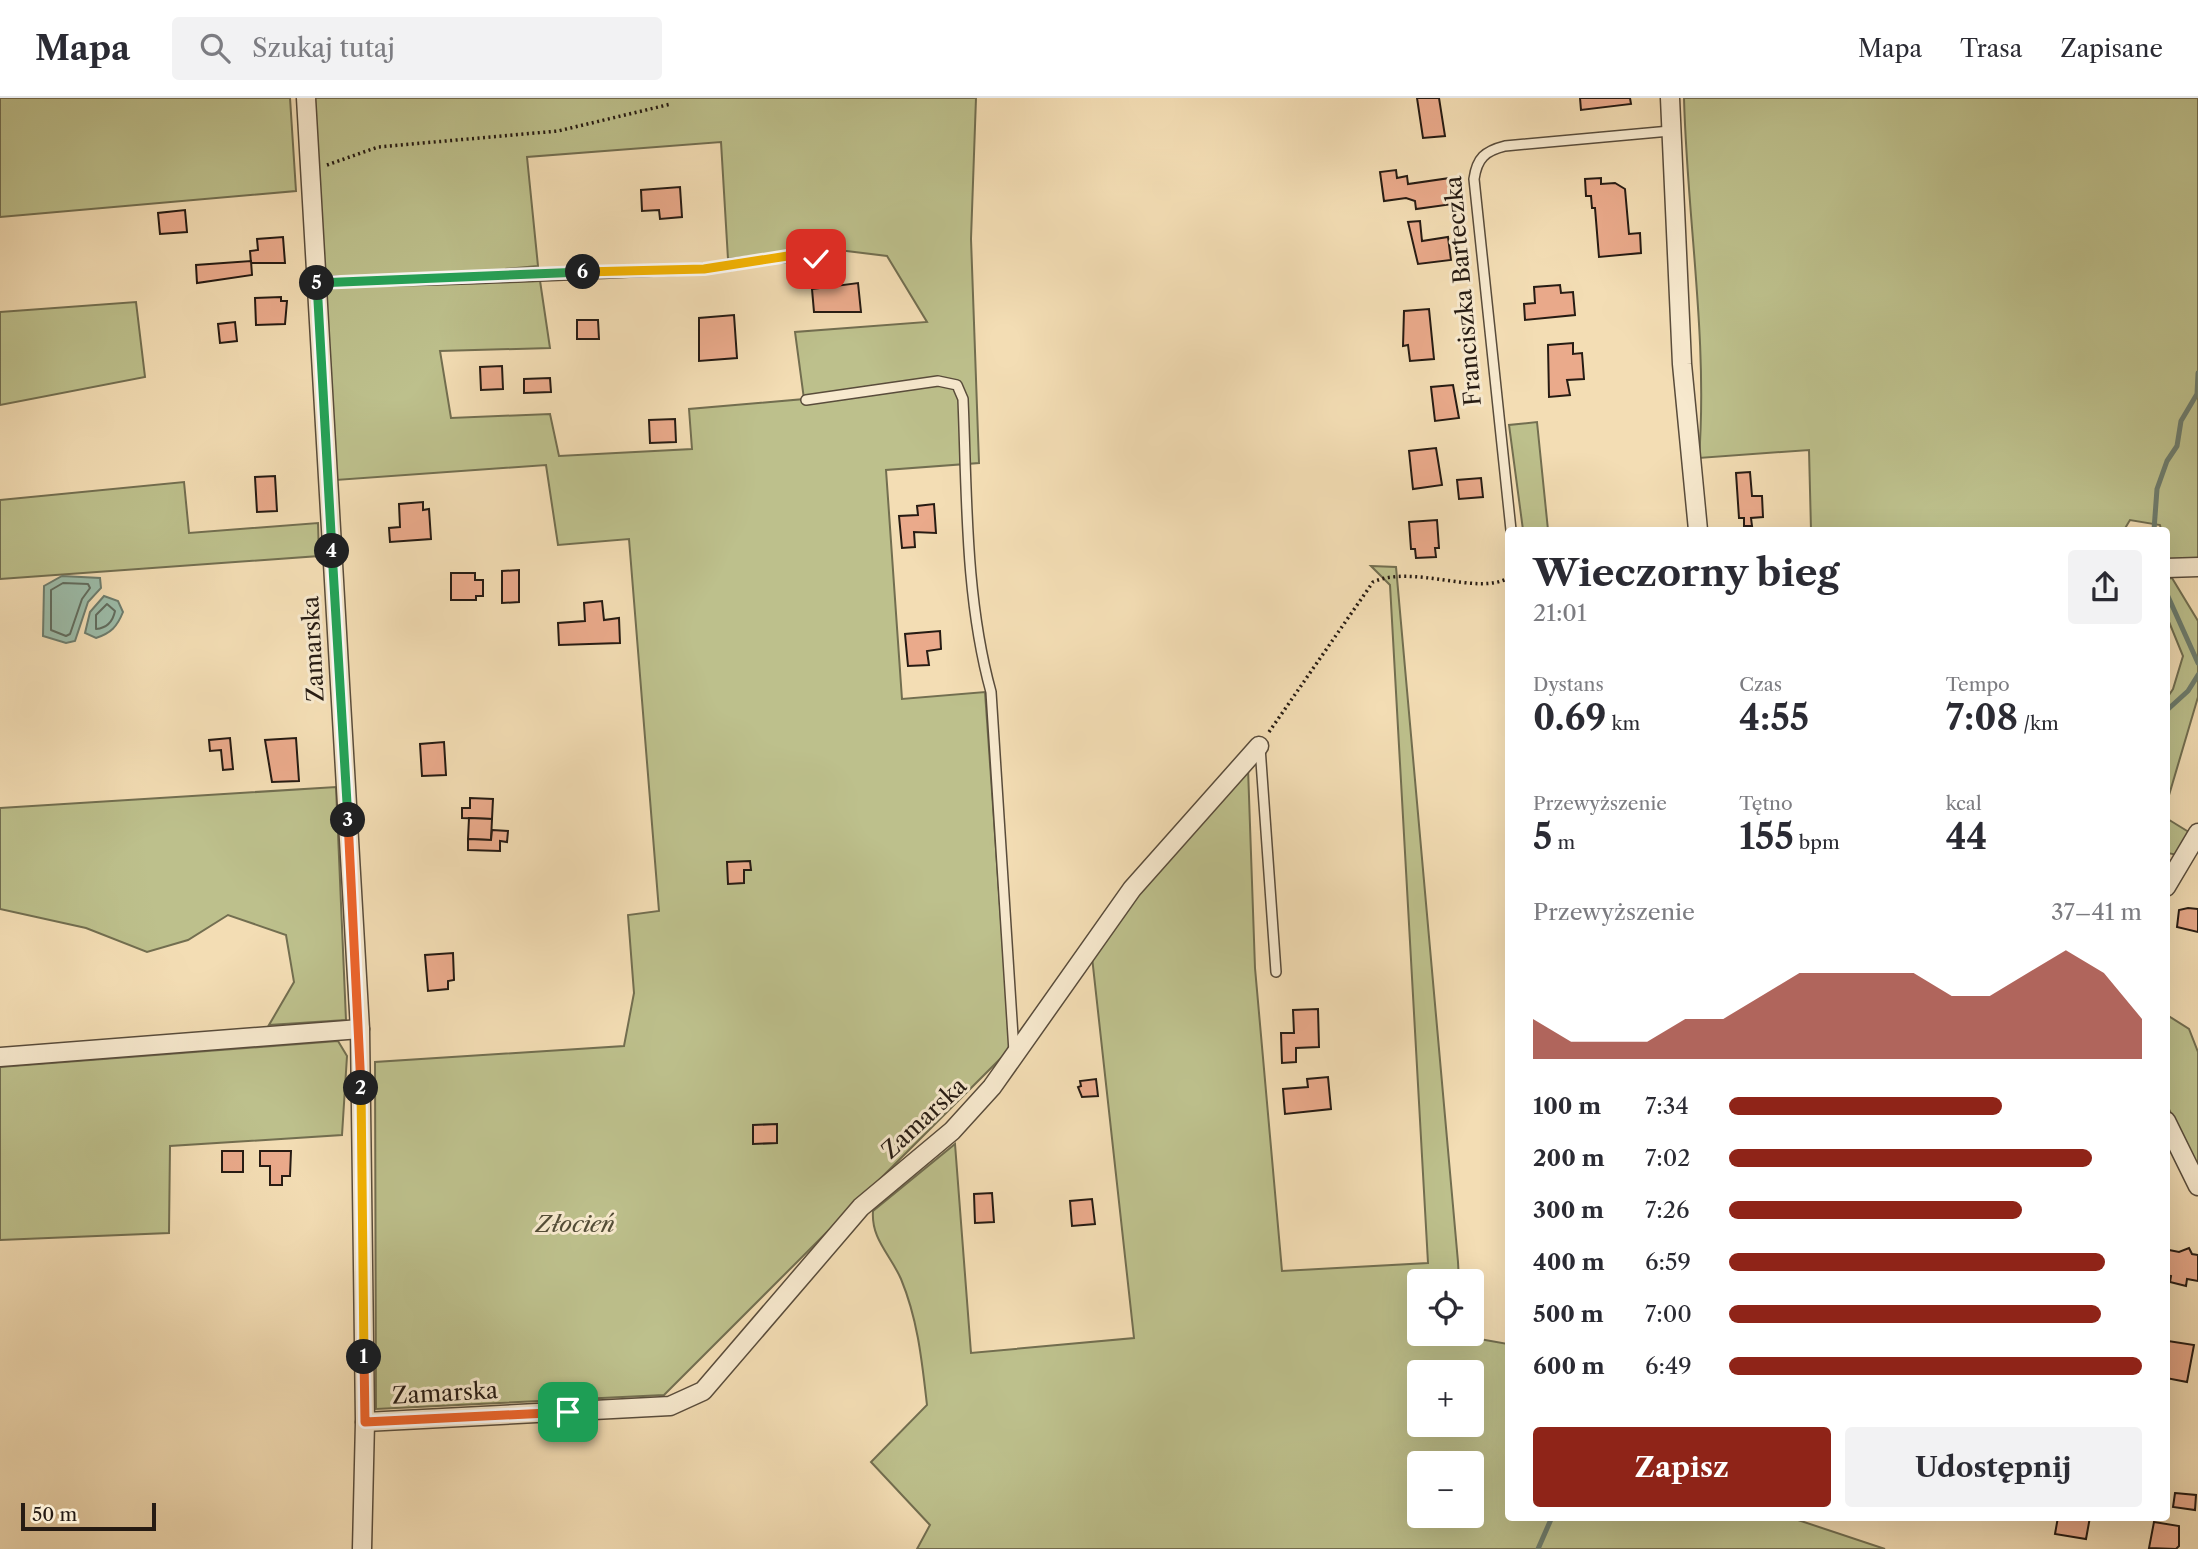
<!DOCTYPE html>
<html lang="pl">
<head>
<meta charset="utf-8">
<style>
  body { margin:0; font-family:"Libre Caslon Text",serif; background:#f2f2f3; color:#2b2b33; height:100vh; display:flex; flex-direction:column; font-size:26px; white-space:nowrap }
  * { box-sizing:border-box; margin:0 }
  p { font-size:23px; color:#7c7c81 }
  .icon { flex:none; width:38px; height:38px; fill:none; stroke:currentColor; stroke-width:2; stroke-linecap:round; stroke-linejoin:round }
  .map { position:relative; flex:1; overflow:hidden }
  .sheet { position:absolute; left:1505px; top:429px; width:665px; height:994px; display:flex; flex-direction:column; background:#fff; border-radius:7px; box-shadow:0 7px 28px #0002 }
  .sheet>* { flex:none }
  .controls { position:absolute; left:1407px; top:1171px; display:grid; gap:14px }
  .controls a { display:grid; place-items:center; width:77px; height:77px; border-radius:7px; background:#fff; box-shadow:0 7px 28px #0002; font-size:35px }
  .scale { position:absolute; left:21px; bottom:18px; width:135px; box-sizing:border-box; padding-left:7px; border:4px solid #261b13; border-top:0; font-size:19px; line-height:24px; white-space:nowrap; color:#261b13; -webkit-text-stroke:5px #f7e9ce; paint-order:stroke }
  .pin { position:absolute; display:grid; place-items:center; width:60px; height:60px; color:#fff; margin:-30px; border-radius:14px; box-shadow:0 4px 10px #0006 }
  .km { position:absolute; width:35px; height:35px; margin:-18px; border-radius:50%; background:#222; color:#fff; font-size:19px; line-height:35px; text-align:center }
  .round { display:grid; place-items:center; flex:none; width:74px; height:74px; border-radius:7px; background:#f2f2f3 }
  .head { display:flex; align-items:center; justify-content:space-between; height:119px; padding:0 28px }
  h1 { font-size:38px; font-weight:700; line-height:52px }
  .stats { display:grid; grid-template-columns:repeat(3,1fr); gap:10px; height:119px; padding:7px 28px }
  .stats div { display:grid; align-content:center }
  .stats b { font-size:35px; font-weight:700 }
  .stats small { font-size:19px; font-weight:400 }
  .stats p { font-size:19px }
  .chart { height:196px; padding:14px 28px }
  .chart p { display:flex; justify-content:space-between }
  .chart svg { width:100%; height:126px; margin-top:7px; fill:#8f2418; opacity:.7 }
  .primary-button { display:flex; gap:14px; margin-top:auto; padding:14px 28px }
  .primary-button a { flex:1; height:80px; border-radius:7px; background:#8f2418; color:#fff; font-size:28px; font-weight:700; line-height:80px; text-align:center }
  .primary-button a+a { background:#f2f2f3; color:#2b2b33 }
  ul { padding:0 28px; list-style:none; font-size:23px }
  li { display:grid; grid-template-columns:112px 84px 1fr; align-items:center; height:52px }
  li i { height:18px; border-radius:9px; background:#8f2418 }
  header { display:flex; align-items:center; gap:42px; box-sizing:border-box; height:98px; padding:0 35px; background:#fff; border-bottom:2px solid #e1e1e2 }
  header strong { font-size:33px }
  nav { display:flex; gap:38px; margin-inline-start:auto; font-size:24px }
  .search { width:490px; height:63px; background:#f2f2f3; display:flex; align-items:center; gap:18px; box-sizing:border-box; padding:0 24px; border-radius:7px; color:#7c7c81; font-size:26px }
  .map>svg:first-child { display:block }
  .green { fill:#bdc08c; stroke:#726e50; stroke-width:2; fill-rule:evenodd }
  .water { fill:#9cbca9; stroke:#6d7c6d; stroke-width:2 }
  .lines { fill:none; stroke-linecap:round; stroke-linejoin:round }
  .shore { stroke:#616c5e; stroke-width:2 }
  .stream { stroke:#6d7c6d; stroke-width:5 }
  .building { fill:#eaaa8b; stroke:#261b13; stroke-width:2 }
  .service-casing { stroke:#594c3b; stroke-width:12 }
  .minor-casing { stroke:#594c3b; stroke-width:21 }
  .path { stroke:#261b13; stroke-width:3.5; stroke-dasharray:2 3.5; stroke-linecap:butt }
  .service { stroke:#f7e9ce; stroke-width:9 }
  .minor { stroke:#f7e9ce; stroke-width:18 }
  .split-1-casing { stroke:#fff; stroke-width:14 }
  .split-2-casing { stroke:#fff; stroke-width:14 }
  .split-3-casing { stroke:#fff; stroke-width:14 }
  .split-4-casing { stroke:#fff; stroke-width:14 }
  .split-5-casing { stroke:#fff; stroke-width:14 }
  .split-6-casing { stroke:#fff; stroke-width:14 }
  .split-7-casing { stroke:#fff; stroke-width:14 }
  .split-1 { stroke:#f0652b; stroke-width:9 }
  .split-2 { stroke:#f5b400; stroke-width:9 }
  .split-3 { stroke:#f0652b; stroke-width:9 }
  .split-4 { stroke:#22a559; stroke-width:9 }
  .split-5 { stroke:#22a559; stroke-width:9 }
  .split-6 { stroke:#22a559; stroke-width:9 }
  .split-7 { stroke:#f5b400; stroke-width:9 }
  .labels { text-anchor:middle; dominant-baseline:central; stroke-width:6; stroke-linejoin:round; paint-order:stroke }
  .street-label { font-size:23px; fill:#261b13; stroke:#f7e9ce }
  .park-label { font-size:23px; font-style:italic; fill:#534d37; stroke:#f7e9ce }
</style>
</head>
<body>
<header>
<strong>Mapa</strong>
<div class="search"><svg class="icon" aria-label="search" viewBox="0 0 24 24"><circle cx="10" cy="10" r="6"/><path d="M15 15l6 6"/></svg>Szukaj tutaj</div>
<nav><a>Mapa</a><a>Trasa</a><a>Zapisane</a></nav>
</header>
<div class="map">
<svg width="2198" height="1451" viewBox="0 0 2198 1451">
  <rect width="100%" height="100%" fill="#f3ddb4"/>
  <filter id="stains"><feTurbulence type="fractalNoise" baseFrequency=".00286" numOctaves="4"/><feColorMatrix values="0 0 0 0 .2 0 0 0 0 .09 0 0 0 0 .02 0 0 0 .5 -.17"/></filter>
  <radialGradient id="worn" r=".72"><stop offset=".6" stop-color="#630" stop-opacity="0"/><stop offset="1" stop-color="#630" stop-opacity=".3"/></radialGradient>
  <!-- green -->
  <g class="green">
    <path d="M0,0H290L296,93L0,119Z"/>
    <path d="M313,0H976L971,141L979,365L886,372L902,601L985,594L1010,951L664,1297L376,1311L375,964L624,948L634,895L628,817L659,813L629,441L558,447L546,367L336,382ZM721,44L728,161L822,150L887,158L927,224L795,234L804,301L689,311L692,351L559,358L550,316L451,320L440,253L550,250L539,176L505,171L538,168L527,59Z"/>
    <path d="M1684,0H2198V465H2167L2166,432H2161L2160,427L2130,422L2124,432H1811L1809,352L1699,360C1708,240 1687,120 1684,0Z"/>
    <path d="M136,204L145,279L0,307V214Z"/>
    <path d="M1537,324L1548,432H1523L1509,327Z"/>
    <path d="M184,384L189,435L318,425L319,458L0,481V402Z"/>
    <path d="M1371,468L1396,469L1458,1164L1459,1183H1419V1236H1462L1463,1238L1508,1246V1419H1789L1885,1451H917L930,1427L871,1364L927,1307C922,1264 918,1222 901,1181C890,1156 871,1141 873,1113L955,1046L971,1255L1134,1240L1092,859L1134,798L1248,670L1255,870L1282,1173L1428,1165L1390,487ZM1419,1274H1472V1326H1419ZM1419,1365H1472V1418H1419Z"/>
    <path d="M2172,480L2198,523V599L2167,704V600L2173,591L2183,558L2167,519V481Z"/>
    <path d="M336,689L346,922L269,927L294,884L286,837L228,817L188,842L147,854L86,830L0,811V710Z"/>
    <path d="M2166,720L2192,736L2178,757L2167,755Z"/>
    <path d="M2167,917L2189,931L2198,954V1073L2167,1007Z"/>
    <path d="M338,943L347,958L342,1037L170,1048L169,1135L0,1142V969Z"/>
  </g>
  <!-- water -->
  <g class="water">
    <path d="M62,478L100,480L101,490L88,504L75,543L66,545L43,538L44,488Z"/>
    <path d="M104,498L118,503L123,514C117,529 111,535 96,540L85,535L90,514Z"/>
  </g>
  <g class="lines">
    <!-- shore -->
    <g class="shore">
      <path d="M63,485L88,486L90,490L82,501L70,536L66,538L51,532V492Z"/>
      <path d="M107,506L115,513C113,523 107,530 96,531V517Z"/>
    </g>
    <!-- stream -->
    <g class="stream">
      <path d="M2154,432L2157,391L2167,363L2177,348L2181,323L2197,296L2198,275"/>
      <path d="M2166,494L2198,565"/>
      <path d="M2166,613L2188,593L2198,577"/>
      <path d="M1538,1451L1552,1419"/>
    </g>
  </g>
  <!-- building -->
  <g class="building">
    <path d="M1417,0H1439L1445,38L1423,40Z"/>
    <path d="M1580,0H1630L1631,6L1581,12Z"/>
    <path d="M1396,72L1397,80L1407,78L1408,86L1450,80L1453,106L1416,111L1415,103L1406,100L1384,103L1380,74Z"/>
    <path d="M1601,80V86L1615,85L1625,91L1629,136L1640,135L1641,155L1599,159L1595,110H1592L1591,98H1586L1585,81Z"/>
    <path d="M680,89L682,119L660,121L659,112L642,113L641,92Z"/>
    <path d="M185,112L187,134L160,136L158,115Z"/>
    <path d="M1420,123L1422,143L1448,139L1451,162L1418,166L1408,124Z"/>
    <path d="M283,139L285,165H251L250,153L258,152L257,141Z"/>
    <path d="M251,163L252,177L197,185L196,167Z"/>
    <path d="M858,185L861,214H814L812,191Z"/>
    <path d="M1560,187L1561,195L1573,194L1575,217L1525,222L1524,206L1535,205L1534,189Z"/>
    <path d="M281,199V203H287L285,226L256,227L255,200Z"/>
    <path d="M1429,211L1434,261L1410,263L1408,247L1403,248L1404,213Z"/>
    <path d="M734,217L737,260L699,263V220Z"/>
    <path d="M577,222H598L599,241H577Z"/>
    <path d="M235,224L237,243L220,245L218,226Z"/>
    <path d="M1573,245V256L1582,255L1584,281L1567,282L1570,297L1549,299L1548,247Z"/>
    <path d="M502,268L503,291L481,292L480,269Z"/>
    <path d="M550,280L551,294L524,295V281Z"/>
    <path d="M1453,287L1459,320L1435,323L1431,289Z"/>
    <path d="M675,321L676,344L650,345L649,322Z"/>
    <path d="M1436,350L1442,387L1413,391L1409,353Z"/>
    <path d="M1750,374L1752,398H1762L1763,419L1751,420L1752,428H1744V420H1739L1736,375Z"/>
    <path d="M275,378L277,413L257,414L255,379Z"/>
    <path d="M1481,380L1483,399L1459,401L1457,382Z"/>
    <path d="M423,404V412L429,411L431,441L390,444L389,430L400,429L399,406Z"/>
    <path d="M934,406L936,435L914,434L915,449L902,450L899,418L918,417L917,408Z"/>
    <path d="M1437,422L1439,450H1435L1436,459L1416,460L1415,451H1411L1409,424Z"/>
    <path d="M519,472V504L502,505V473Z"/>
    <path d="M451,475H475V482H483V498H476V502H451Z"/>
    <path d="M602,503L604,522L619,520L620,545L559,547L558,525L585,523L584,505Z"/>
    <path d="M940,533L941,551L927,553L929,567L908,568L905,536Z"/>
    <path d="M230,640L233,671L223,672L221,652L210,653L209,642Z"/>
    <path d="M296,640L299,683L272,684L265,642Z"/>
    <path d="M444,644L446,677L422,678L420,646Z"/>
    <path d="M470,700L493,701L492,721L462,720V710H470Z"/>
    <path d="M469,720L492,721L491,742L468,741Z"/>
    <path d="M492,732L508,733L507,744L500,743V753L468,752V741L491,742Z"/>
    <path d="M750,763L751,772H744V785L728,786L727,764Z"/>
    <path d="M2188,810L2198,811V834L2177,829L2179,812Z"/>
    <path d="M453,855L454,882L448,883V891L428,893L425,857Z"/>
    <path d="M1318,911L1319,949L1296,950V964L1282,965L1281,935H1294L1293,912Z"/>
    <path d="M1328,979L1331,1011L1285,1016L1283,991L1308,989L1307,981Z"/>
    <path d="M1096,981L1098,998L1082,999L1078,989L1081,988L1080,983Z"/>
    <path d="M777,1026V1045L753,1046V1027Z"/>
    <rect x="222" y="1053" width="21" height="21"/>
    <path d="M260,1053H291L290,1078H282V1087H270V1068H260Z"/>
    <path d="M992,1095L994,1124L975,1125L974,1096Z"/>
    <path d="M1092,1101L1095,1126L1072,1128L1070,1103Z"/>
    <path d="M2189,1150L2192,1156L2198,1157V1183L2187,1181L2186,1188L2170,1184L2171,1178L2166,1177L2169,1152L2179,1154Z"/>
    <path d="M2168,1243L2194,1247L2187,1284L2166,1280Z"/>
    <path d="M2175,1395L2196,1397L2195,1412L2173,1409Z"/>
    <path d="M2058,1419H2090L2086,1441L2055,1436Z"/>
    <path d="M2154,1424L2179,1428V1448L2176,1451L2149,1450Z"/>
  </g>
  <g class="lines">
    <defs>
      <g id="service">
        <path d="M317,183C444,184 572,176 700,171C739,169 777,154 816,161L821,185"/>
        <path d="M806,302L938,283L957,287L963,301C967,398 965,500 991,594L1014,954"/>
        <path d="M1511,432L1474,81C1477,60 1485,53 1505,48L1670,33"/>
        <path d="M1260,649L1276,874"/>
      </g>
      <g id="minor">
        <path d="M306,0L360,931L365,1324L362,1451"/>
        <path d="M1670,0L1682,266L1698,432"/>
        <path d="M2166,470L2198,469"/>
        <path d="M2166,789L2198,735"/>
        <path d="M0,959L360,931"/>
        <path d="M2166,1023L2198,1088"/>
        <path d="M365,1324L670,1308L703,1293L861,1109L952,1033L992,989L1132,791L1259,648"/>
      </g>
    </defs>
    <!-- service casing -->
    <use href="#service" class="service-casing"/>
    <!-- minor casing -->
    <use href="#minor" class="minor-casing"/>
    <!-- path -->
    <g class="path">
      <path d="M327,67L378,49L558,33L671,6"/>
      <path d="M1269,634L1373,484C1414,466 1477,498 1508,480"/>
    </g>
    <!-- service -->
    <use href="#service" class="service"/>
    <!-- minor -->
    <use href="#minor" class="minor"/>
  </g>
  <g class="lines">
    <defs>
      <path id="split-1" d="M364,1259L365,1324L568,1314"/>
      <path id="split-2" d="M361,990L364,1259"/>
      <path id="split-3" d="M348,722L361,990"/>
      <path id="split-4" d="M332,453L348,722"/>
      <path id="split-5" d="M317,185L332,453"/>
      <path id="split-6" d="M317,185L583,174"/>
      <path id="split-7" d="M583,174L704,171L794,157L816,161"/>
    </defs>
    <!-- split-1 casing -->
    <use href="#split-1" class="split-1-casing"/>
    <!-- split-2 casing -->
    <use href="#split-2" class="split-2-casing"/>
    <!-- split-3 casing -->
    <use href="#split-3" class="split-3-casing"/>
    <!-- split-4 casing -->
    <use href="#split-4" class="split-4-casing"/>
    <!-- split-5 casing -->
    <use href="#split-5" class="split-5-casing"/>
    <!-- split-6 casing -->
    <use href="#split-6" class="split-6-casing"/>
    <!-- split-7 casing -->
    <use href="#split-7" class="split-7-casing"/>
    <!-- split-1 -->
    <use href="#split-1" class="split-1"/>
    <!-- split-2 -->
    <use href="#split-2" class="split-2"/>
    <!-- split-3 -->
    <use href="#split-3" class="split-3"/>
    <!-- split-4 -->
    <use href="#split-4" class="split-4"/>
    <!-- split-5 -->
    <use href="#split-5" class="split-5"/>
    <!-- split-6 -->
    <use href="#split-6" class="split-6"/>
    <!-- split-7 -->
    <use href="#split-7" class="split-7"/>
  </g>
  <g class="labels">
    <!-- street labels -->
    <g class="street-label">
      <text transform="translate(1463 193) rotate(-95)">Franciszka Barteczka</text>
      <text transform="translate(313 551) rotate(-93)">Zamarska</text>
      <text transform="translate(924 1020) rotate(-43)">Zamarska</text>
      <text transform="translate(445 1295) rotate(-3)">Zamarska</text>
    </g>
    <!-- park labels -->
    <g class="park-label">
      <text x="575" y="1126">Złocień</text>
    </g>
  </g>
  <rect width="100%" height="100%" filter="url(#stains)"/>
  <rect width="100%" height="100%" fill="url(#worn)"/>
</svg>
<div class="controls">
<a><svg class="icon" aria-label="locate" viewBox="0 0 24 24"><circle cx="12" cy="12" r="6"/><path d="M12 2v4M12 18v4M2 12h4M18 12h4"/></svg></a>
<a>+</a>
<a>−</a>
</div>
<div class="scale">50 m</div>
<div class="pin" style="left:568px;top:1314px;background:#1e9e55"><svg class="icon" aria-label="arrive" viewBox="0 0 24 24"><path d="M6 21V4h12l-3 4 3 4H6"/></svg></div>
<div class="pin" style="left:816px;top:161px;background:#d93025"><svg class="icon" aria-label="check" viewBox="0 0 24 24"><path d="M5 12l5 5 9-10"/></svg></div>
<b class="km" style="left:364px;top:1259px">1</b>
<b class="km" style="left:361px;top:990px">2</b>
<b class="km" style="left:348px;top:722px">3</b>
<b class="km" style="left:332px;top:453px">4</b>
<b class="km" style="left:317px;top:185px">5</b>
<b class="km" style="left:583px;top:174px">6</b>
<section class="sheet">
<div class="head"><div><h1>Wieczorny bieg</h1><p>21:01</p></div><a class="round"><svg class="icon" aria-label="share" viewBox="0 0 24 24"><path d="M12 15V3M7 8l5-5 5 5M5 13v7h14v-7"/></svg></a></div>
<div class="stats">
<div><p>Dystans</p><b>0.69<small> km</small></b></div>
<div><p>Czas</p><b>4:55</b></div>
<div><p>Tempo</p><b>7:08<small> /km</small></b></div>
</div>
<div class="stats">
<div><p>Przewyższenie</p><b>5<small> m</small></b></div>
<div><p>Tętno</p><b>155<small> bpm</small></b></div>
<div><p>kcal</p><b>44</b></div>
</div>
<div class="chart"><p><span>Przewyższenie</span>37–41 m</p>
<svg viewBox="0 0 160 44" preserveAspectRatio="none"><path d="M0 44V30L10 38L20 38L30 38L40 30L50 30L60 22L70 14L80 14L90 14L100 14L110 22L120 22L130 14L140 6L150 14L160 30V44z"/></svg>
</div>
<ul>
<li><b>100 m</b>7:34<i style="width:66%"></i></li>
<li><b>200 m</b>7:02<i style="width:88%"></i></li>
<li><b>300 m</b>7:26<i style="width:71%"></i></li>
<li><b>400 m</b>6:59<i style="width:91%"></i></li>
<li><b>500 m</b>7:00<i style="width:90%"></i></li>
<li><b>600 m</b>6:49<i style="width:100%"></i></li>
</ul>
<div class="primary-button"><a>Zapisz</a><a>Udostępnij</a></div>
</section>
</div>
</body>
</html>
